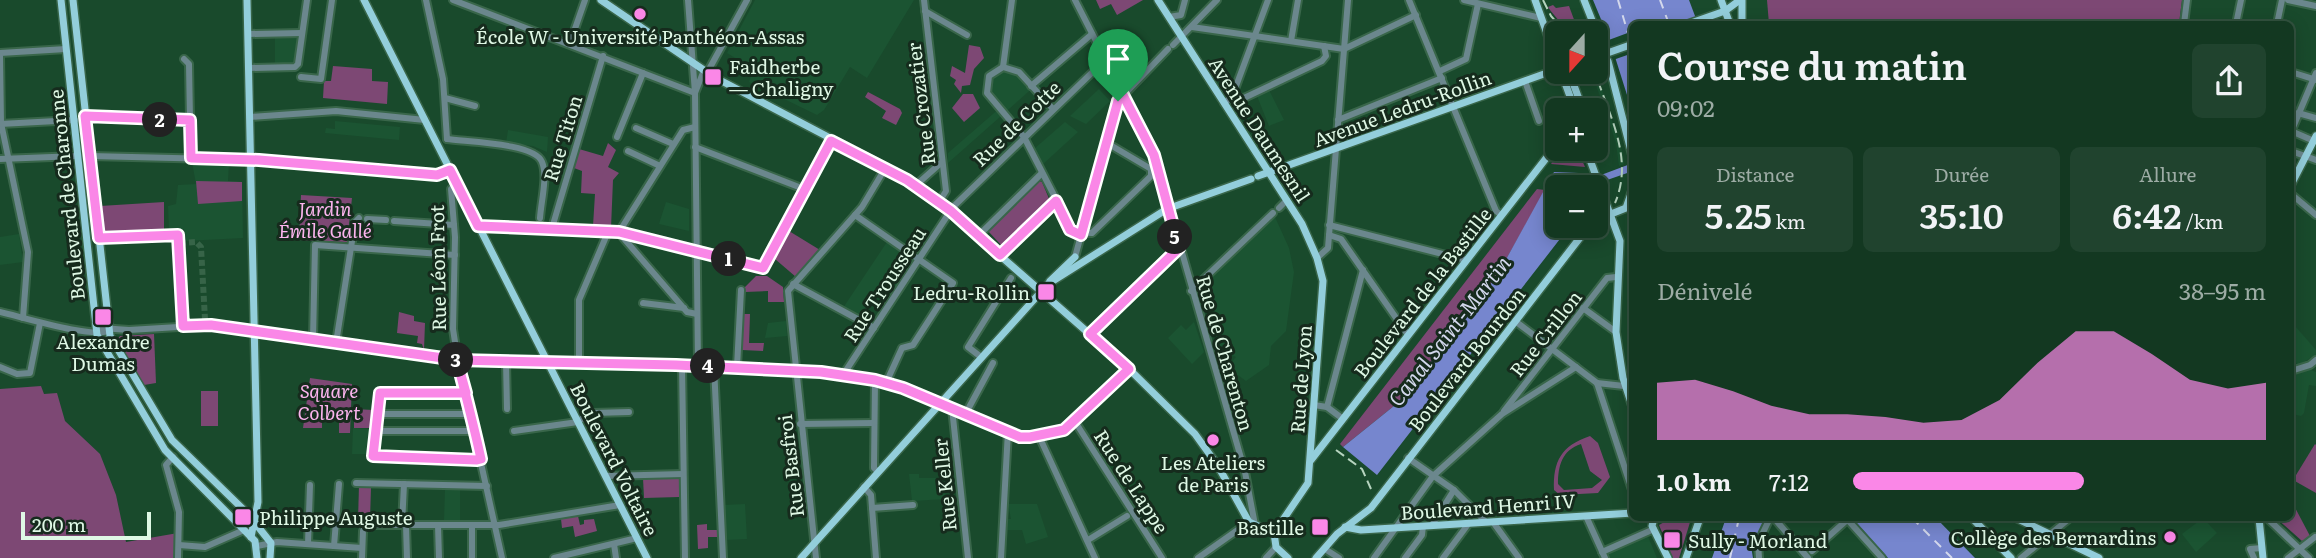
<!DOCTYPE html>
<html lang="fr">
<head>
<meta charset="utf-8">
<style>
  body { margin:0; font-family:Literata,serif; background:#20432e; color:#f1f3f6; height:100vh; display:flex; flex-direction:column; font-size:26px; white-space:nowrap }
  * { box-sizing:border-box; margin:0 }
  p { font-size:23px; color:#9daca5 }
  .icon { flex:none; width:38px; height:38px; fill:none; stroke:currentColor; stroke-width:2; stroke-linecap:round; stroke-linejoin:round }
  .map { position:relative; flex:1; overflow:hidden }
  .side { position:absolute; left:1629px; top:21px; width:665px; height:500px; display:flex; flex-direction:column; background:#133821; border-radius:10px; box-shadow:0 4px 18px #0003,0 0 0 2px #32523f }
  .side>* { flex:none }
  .needle { width:46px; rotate:201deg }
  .buttons { position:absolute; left:1545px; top:21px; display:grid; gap:14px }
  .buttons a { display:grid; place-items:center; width:63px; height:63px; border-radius:10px; background:#133821; box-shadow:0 4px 18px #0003,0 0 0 2px #32523f; font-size:35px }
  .scale { position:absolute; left:21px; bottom:18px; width:130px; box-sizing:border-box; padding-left:7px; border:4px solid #dff8e5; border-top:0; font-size:19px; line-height:24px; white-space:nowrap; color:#dff8e5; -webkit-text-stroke:5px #162b1d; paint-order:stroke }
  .pin { position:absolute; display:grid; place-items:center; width:60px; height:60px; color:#fff; margin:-72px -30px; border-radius:50% 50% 50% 0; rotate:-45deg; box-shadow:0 0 7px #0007 }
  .pin .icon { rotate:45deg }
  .km { position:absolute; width:35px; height:35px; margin:-18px; border-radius:50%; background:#222; color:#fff; font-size:19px; line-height:35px; text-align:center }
  .round { display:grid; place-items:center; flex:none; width:74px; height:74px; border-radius:10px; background:#20432e }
  .head { display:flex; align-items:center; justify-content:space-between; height:119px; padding:0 28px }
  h1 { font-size:38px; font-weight:600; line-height:52px }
  .figures { display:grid; grid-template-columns:repeat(3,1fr); gap:10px; height:119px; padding:7px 28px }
  .figures div { display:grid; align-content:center; border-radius:10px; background:#20432e; text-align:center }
  .figures b { font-size:35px; font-weight:600 }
  .figures small { font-size:19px; font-weight:400 }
  .figures p { font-size:19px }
  .chart { height:196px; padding:14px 28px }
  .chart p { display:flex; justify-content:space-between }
  .chart svg { width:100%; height:126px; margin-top:7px; fill:#fa87e7; opacity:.7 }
  ul { padding:0 28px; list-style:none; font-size:23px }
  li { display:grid; grid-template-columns:112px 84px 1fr; align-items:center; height:52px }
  li i { height:18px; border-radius:9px; background:#fa87e7 }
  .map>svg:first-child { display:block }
  .built { fill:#1b5432 }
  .green { fill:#7d4874; fill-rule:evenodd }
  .water { fill:#7686ce }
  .pier { fill:#194a2c }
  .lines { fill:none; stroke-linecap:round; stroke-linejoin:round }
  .ferry { stroke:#d3d8ec; stroke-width:2; stroke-dasharray:9 7; stroke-linecap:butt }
  .minor-tunnel { stroke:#376448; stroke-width:6; stroke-dasharray:6 3; stroke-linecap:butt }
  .minor-casing { stroke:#39664a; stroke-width:10 }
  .major-casing { stroke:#39664a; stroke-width:10 }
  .minor { stroke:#6b878d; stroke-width:6 }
  .major { stroke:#93cedb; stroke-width:7 }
  .rail { stroke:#b6d4bf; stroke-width:2; stroke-dasharray:10 5; stroke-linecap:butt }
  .major-bridge-casing { stroke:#39664a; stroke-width:10; stroke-linecap:butt }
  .major-bridge { stroke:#93cedb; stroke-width:7 }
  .route-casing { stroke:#fff; stroke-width:14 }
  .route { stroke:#fa87e7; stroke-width:9 }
  .poi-dot { fill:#fa87e7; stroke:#162b1d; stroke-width:2.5 }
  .labels { text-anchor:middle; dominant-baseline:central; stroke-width:6; stroke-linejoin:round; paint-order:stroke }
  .poi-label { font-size:19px; fill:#dff8e5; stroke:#162b1d }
  .street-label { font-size:19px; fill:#dff8e5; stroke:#162b1d }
  .park-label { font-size:19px; font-style:italic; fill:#fcb4ee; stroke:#162b1d }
  .water-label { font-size:21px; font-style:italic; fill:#d3d8ec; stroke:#162b1d }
</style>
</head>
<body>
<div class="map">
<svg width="2316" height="558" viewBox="0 0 2316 558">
  <rect width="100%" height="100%" fill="#194a2c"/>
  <!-- built -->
  <g class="built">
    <path d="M755,0H914L867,78L850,67L824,110L817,115L778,96L781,91L772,85L770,88L761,83L759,87L749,82L753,69L727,53Z"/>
    <path d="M1087,31L1090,37L948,163V153L1001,107L989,90L996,73L1007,69L1016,73L1027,84Z"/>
    <path d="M298,35L296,63H275V36Z"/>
    <path d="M1599,80L1623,154L1624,164L1619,166L1616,143L1595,82Z"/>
    <path d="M1099,89L1110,101L1086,124L1070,116Z"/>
    <path d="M1269,90L1284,120L1269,126L1257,96Z"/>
    <path d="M335,121L400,127L399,140L325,133L326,128L335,129Z"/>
    <path d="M1065,122L1078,132L1042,165L1034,149Z"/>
    <path d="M508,130L548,137L547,152L533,146L506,143Z"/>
    <path d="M192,162L229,163L228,181L242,182L243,238L185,241L184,229L169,230L168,206L176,204L178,185L196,184Z"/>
    <path d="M666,202L689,209V231L659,224Z"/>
    <path d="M1275,217L1289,248L1294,272L1286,331L1271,346L1269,365L1246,381L1227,367L1236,357L1230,354L1222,355L1215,348L1221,341L1203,322L1216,309H1208L1205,298L1213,295L1208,281Z"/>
    <path d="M19,234L23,262L0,265V237Z"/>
    <path d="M887,242L903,254L893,269L902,276L893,291L883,285L861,318L843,308Z"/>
    <path d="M786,321L787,336L765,338L768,323Z"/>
    <path d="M1194,322L1204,352L1192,364L1168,338L1181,325L1186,330Z"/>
    <path d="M2295,326L2316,350V355L2298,365L2291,357V327Z"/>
    <path d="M2308,369L2316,372V386L2309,385L2304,413L2301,416L2292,414L2291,377Z"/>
    <path d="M353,428L371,429L367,454H352Z"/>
    <path d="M909,474H919V478H936V491L945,490L946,499L912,501Z"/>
    <path d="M445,489L460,490V520H444Z"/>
    <path d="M745,504L747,539L725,540L724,505Z"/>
    <path d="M1008,504H1037L1048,537L1026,544L1022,530H1006V519H1011Z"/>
    <path d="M2203,518L2217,533L2196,552L2182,534Z"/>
    <path d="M1647,534L1657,558H1609L1607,554Z"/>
  </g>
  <!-- green -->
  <g class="green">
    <path d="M1096,0H1143L1117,15L1111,4L1100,9Z"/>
    <path d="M1767,0H2182L2179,24H1769Z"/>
    <path d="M1553,5L1556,8L1569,6L1579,33H1569L1550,10L1548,7Z"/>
    <path d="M969,45L980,47L984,58L974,69L970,85L962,86L961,93L954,84L956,80L950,76L952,66L965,73Z"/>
    <path d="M333,66L372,69V81L388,82L387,104L323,98L324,81H331Z"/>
    <path d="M868,92L900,109L902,113L896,125L882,118L886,111L865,97Z"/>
    <path d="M963,94H973L980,108L964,122L952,108Z"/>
    <path d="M608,143L616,150L608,167L619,173L613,180L611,228L593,226L595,194L581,193L582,171L574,168L579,149L603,156Z"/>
    <path d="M1562,149H1577L1585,167L1551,164Z"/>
    <path d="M196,181L242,182V201L198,204Z"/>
    <path d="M1039,181L1042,182L1050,201L1002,246L988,231Z"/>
    <path d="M1537,189L1545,190L1498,274L1418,391L1415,389L1343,447L1340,444Z"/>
    <path d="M301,195L352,198L347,242L299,240Z"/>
    <path d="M164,202V231L103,233L100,206Z"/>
    <path d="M789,231L820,250L796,277L775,259Z"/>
    <path d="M756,276H767L783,287L784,302H768V291L745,292V287Z"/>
    <path d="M399,312L414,316V321L425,323L424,350L422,344L417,343L418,336L397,333Z"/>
    <path d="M744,314H750L749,343H764L763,351L742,350Z"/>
    <path d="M154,334L156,383L144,385L117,340L120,336Z"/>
    <path d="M310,378L352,384L350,433H339V421H322V428H303Z"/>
    <path d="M41,386L44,394L57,393L65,421L100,454L116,495L126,542L178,533L177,558H0V389Z"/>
    <rect x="201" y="391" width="17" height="35"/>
    <path d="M354,409L373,410L371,428H354Z"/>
    <path d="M1590,436L1598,443L1610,477L1598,493L1560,495L1554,490C1553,461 1561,446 1590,436ZM1581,444L1590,471L1602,480L1592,488L1564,490L1558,484C1558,466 1562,450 1581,444Z"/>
    <path d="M2315,444L2316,445V493L2293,480Z"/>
    <path d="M643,478H679V497L644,498Z"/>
    <path d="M359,485L371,487L370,519L358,521Z"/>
    <path d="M2291,500L2310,536L2302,541L2276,518H2291Z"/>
    <path d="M578,516L580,525L584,524V520L594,519L597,531L575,537L573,526L562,528L561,519Z"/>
    <path d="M1691,519L1679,558H1673L1659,525L1666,521Z"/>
    <path d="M707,524V530H718V537H708V548L698,549L697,525Z"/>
  </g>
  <!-- water -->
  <g class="water">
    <path d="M1593,0H1689L1698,24H1633V114L1610,41Z"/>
    <path d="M1633,163V171L1587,187H1558V226H1570L1377,475L1343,447L1415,389L1418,390L1417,381L1498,274L1554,172L1579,173L1585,181Z"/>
    <path d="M1726,518H1767L1751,546L1753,558H1712Z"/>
    <path d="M1852,518H1936L1975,558H1888Z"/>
  </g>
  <!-- pier -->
  <path class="pier" d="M1633,31V53L1613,60L1606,41Z"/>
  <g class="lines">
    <!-- ferry -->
    <g class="ferry">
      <path d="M1618,0L1631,43"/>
      <path d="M1660,0L1669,24"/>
      <path d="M1912,518L1952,558"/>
      <path d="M1730,558L1739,518"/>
    </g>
    <!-- minor-tunnel -->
    <path class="minor-tunnel" d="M180,243L196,242L201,247L205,319"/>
    <defs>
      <g id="minor">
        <path d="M426,0L443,79L447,139"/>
        <path d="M453,0L695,93"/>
        <path d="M688,0L695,93L698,366"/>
        <path d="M924,0L946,191L939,202"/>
        <path d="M1075,0L1154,155L1245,472L1255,525"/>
        <path d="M1409,0L1496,211L1501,215"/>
        <path d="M1464,0L1541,18"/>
        <path d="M2288,0L2316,6"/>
        <path d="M925,11L967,35"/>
        <path d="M1169,17L1181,15L1185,0"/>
        <path d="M2184,24L2187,0"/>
        <path d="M2236,24L2241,0"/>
        <path d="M2277,24L2282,0"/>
        <path d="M1192,27L1344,49L1416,15"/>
        <path d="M248,34L302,33"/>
        <path d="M1291,41L1298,0"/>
        <path d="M570,43L585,0"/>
        <path d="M1173,45L1217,0"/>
        <path d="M0,53L66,49"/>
        <path d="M0,56L1,123L28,252L23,318"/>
        <path d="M184,59L189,64L190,120"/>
        <path d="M1003,67L1012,0"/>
        <path d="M249,68L295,67L298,64L307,0"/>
        <path d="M1440,71L1466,59L1478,4"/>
        <path d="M2291,72L2316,80"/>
        <path d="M707,73L747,0"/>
        <path d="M301,77L321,79L332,0"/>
        <path d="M1525,81L1539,121"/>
        <path d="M1031,86L1092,34"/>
        <path d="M695,93L704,70"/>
        <path d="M1232,97L1244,98L1322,61L1326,56L1324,46"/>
        <path d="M445,98L475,106"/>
        <path d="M1224,103L1232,97L1268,0"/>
        <path d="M1053,109L1019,72L1003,67L989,76L987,93L1024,137L1073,232L1092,233L1151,176V169"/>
        <path d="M2298,113L2316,118"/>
        <path d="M85,116L190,120L191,158"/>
        <path d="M250,117L336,111L425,120"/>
        <path d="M1338,120L1442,78"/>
        <path d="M0,124L75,120"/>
        <path d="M636,128L673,144"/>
        <path d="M2291,131L2314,141"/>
        <path d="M2291,132L2316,73"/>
        <path d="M617,137L643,73"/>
        <path d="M447,139C467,142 535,143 542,162C548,176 541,202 540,218"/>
        <path d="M1107,143L1151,169"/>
        <path d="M695,147L804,189"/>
        <path d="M628,151L660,166"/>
        <path d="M2291,151L2316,160"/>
        <path d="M90,156L259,160L437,175L450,170"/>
        <path d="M0,159L78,156"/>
        <path d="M457,184L451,189L455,237L453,329L457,355L502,558"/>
        <path d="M915,186L942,162"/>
        <path d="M2291,194L2316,215"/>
        <path d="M1279,208L1287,200"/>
        <path d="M855,215L953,283L913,345L902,348L886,383"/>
        <path d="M367,219L386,220"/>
        <path d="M394,221L454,225"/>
        <path d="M1329,225L1466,260"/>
        <path d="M478,226L619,232L763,268L831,141"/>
        <path d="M552,228L603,56"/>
        <path d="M619,232L683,130L695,127"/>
        <path d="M620,234L687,312L697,314"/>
        <path d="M1329,235L1341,239L1408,335"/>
        <path d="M978,236L1042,173"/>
        <path d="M99,238L178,235L183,326"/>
        <path d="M1000,255L1056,201"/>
        <path d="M1075,257L1118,101L1168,49"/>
        <path d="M1317,258L1328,248L1348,0"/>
        <path d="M793,284L874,328"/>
        <path d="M1191,291L1273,213"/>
        <path d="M643,303L684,308"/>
        <path d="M1583,308L1616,332"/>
        <path d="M0,312C19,316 96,340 109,330"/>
        <path d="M1515,321L1597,383"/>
        <path d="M96,331L101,328L129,330L211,325L457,360L676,365L821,372L875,380L903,388L1020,437L1064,430L1129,369"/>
        <path d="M1090,334L1179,248"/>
        <path d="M313,340L315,245L455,255"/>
        <path d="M336,343L355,222L359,218"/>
        <path d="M981,357L968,347L1011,278"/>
        <path d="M506,361L507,409"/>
        <path d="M579,363V300L608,232"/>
        <path d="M682,365L685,558"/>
        <path d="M714,366L723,558"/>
        <path d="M0,367L17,374L30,373L40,323"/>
        <path d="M737,367L741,290"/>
        <path d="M2291,371L2310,365L2316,360"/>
        <path d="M843,375L953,207L1105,60"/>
        <path d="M875,380L874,468L878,472"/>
        <path d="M1597,383L1633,493"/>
        <path d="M1597,383L1633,387"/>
        <path d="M466,393H380L372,456L481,459"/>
        <path d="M1314,405L1327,407L1343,419"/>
        <path d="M1327,407L1363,270"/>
        <path d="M952,408L968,558"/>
        <path d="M1504,411L1607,278L1616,277"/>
        <path d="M966,413L993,363"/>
        <path d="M378,414H470"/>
        <path d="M1074,420L1162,558"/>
        <path d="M578,421L593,413L629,412"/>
        <path d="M800,424L874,423"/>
        <path d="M376,431H475"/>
        <path d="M514,431L578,422"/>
        <path d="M1039,436L1095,558"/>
        <path d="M173,457L166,465L179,512L178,558"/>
        <path d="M1408,458L1454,490L1486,522"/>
        <path d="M606,476L683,474"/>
        <path d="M356,483L487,486"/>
        <path d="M864,487L871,495L876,558"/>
        <path d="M872,508L913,505"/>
        <path d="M1586,516L1605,558"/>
        <path d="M1774,518L1808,558"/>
        <path d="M1846,518L1882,558"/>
        <path d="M2267,518L2309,558"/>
        <path d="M1493,522L1519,558"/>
        <path d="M402,525L404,484"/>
        <path d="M406,525L407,558"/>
        <path d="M438,525L439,558"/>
        <path d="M472,525V558"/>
        <path d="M1432,525L1454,490"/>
        <path d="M1088,540L1127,516"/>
        <path d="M308,544L310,485"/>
        <path d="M614,544L616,558"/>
        <path d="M179,545L205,547L244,530"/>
        <path d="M257,546L277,542L362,548"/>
        <path d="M334,546L339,484"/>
        <path d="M1325,549L1339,558"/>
        <path d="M1812,551L1847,520"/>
        <path d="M1602,552L1654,529"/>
        <path d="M362,558L363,531L367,525H499L620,505"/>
        <path d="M554,558L637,538"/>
        <path d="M816,558L788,291L862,207L886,167"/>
        <path d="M1001,558L1008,431"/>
        <path d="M1198,558L1249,522"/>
        <path d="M1266,558L1276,547"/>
        <path d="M1374,558L1433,476L1502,414L1576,367"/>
        <path d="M1405,558L1422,535L1423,526"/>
        <path d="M1443,558L1469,523"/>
        <path d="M1759,558L1758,543L1770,518"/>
        <path d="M2021,558L2070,518"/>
        <path d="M2254,558L2250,549L2262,548"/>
        <path d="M2288,558L2315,537"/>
      </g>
      <g id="major">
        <path d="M61,0L97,335L165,450L255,541L257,558"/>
        <path d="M73,0L110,336L172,440L248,514L271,543L270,558"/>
        <path d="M247,0L258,502L251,537"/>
        <path d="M364,0L647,558"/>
        <path d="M601,0L714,77L889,169L939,202L1125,365L1195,434L1218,466L1249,522L1274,533"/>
        <path d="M1158,0L1302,224L1317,258L1323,281L1308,483L1274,533L1276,547L1288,558"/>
        <path d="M1535,0L1558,64"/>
        <path d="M1584,0L1601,43"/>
        <path d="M1721,0L1730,24"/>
        <path d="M1688,24L1725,11L1740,0"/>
        <path d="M1742,24V0"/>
        <path d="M1608,61L1633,159"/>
        <path d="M1561,72L1575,110"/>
        <path d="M1573,72L1572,80L1583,110"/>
        <path d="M1586,149L1620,241L1616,332L1623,378L1633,409"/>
        <path d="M1258,176L1558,69"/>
        <path d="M2291,185L2316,136"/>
        <path d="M1596,220L1626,208L1633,188"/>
        <path d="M1050,281L1075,257"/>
        <path d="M1311,460L1558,143"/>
        <path d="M1654,518L1652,526L1668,558"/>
        <path d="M1972,518L2011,558"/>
        <path d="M2016,518L2099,558"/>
        <path d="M2259,518L2263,558"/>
        <path d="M1345,527L1361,530L1633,513"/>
        <path d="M801,558L1048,284L1167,209L1251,179"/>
        <path d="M1316,558L1337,534L1371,508L1589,226"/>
        <path d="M1686,558L1700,518"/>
      </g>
    </defs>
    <!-- minor casing -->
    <use href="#minor" class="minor-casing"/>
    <!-- major casing -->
    <use href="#major" class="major-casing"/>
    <!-- minor -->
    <use href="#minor" class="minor"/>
    <!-- major -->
    <use href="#major" class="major"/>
    <!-- rail -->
    <g class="rail">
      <path d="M1543,0L1551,16L1566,33"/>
      <path d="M1598,81C1612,121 1633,161 1615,203"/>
      <path d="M1336,450L1362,469L1371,489"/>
    </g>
    <defs>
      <path id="major-bridge" d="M1596,57L1633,44"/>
    </defs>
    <!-- major-bridge casing -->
    <use href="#major-bridge" class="major-bridge-casing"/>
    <!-- major-bridge -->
    <use href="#major-bridge" class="major-bridge"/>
  </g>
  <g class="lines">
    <defs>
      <path id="route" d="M1118,101L1081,235L1070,230L1056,201L1000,255L951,211L907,180L831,141L763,268L619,232L478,226L450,170L437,175L259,160L191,158L190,120L85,116L99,238L178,235L183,326L211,325L457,360C465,393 474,426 481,459L477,460L373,456L380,393H466L458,364L457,360L676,365L821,372L875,380L903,388L1020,437H1030L1064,430L1129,369L1090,334L1179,248L1154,155L1123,95L1118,101"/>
    </defs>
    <!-- route casing -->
    <use href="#route" class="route-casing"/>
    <!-- route -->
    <use href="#route" class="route"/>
  </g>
  <!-- markers -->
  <g class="poi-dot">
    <circle cx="640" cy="14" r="7"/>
    <rect x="704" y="68" width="18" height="18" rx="3.5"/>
    <rect x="1037" y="283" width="18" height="18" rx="3.5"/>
    <rect x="94" y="308" width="18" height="18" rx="3.5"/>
    <circle cx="1213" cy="440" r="7"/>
    <rect x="234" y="508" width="18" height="18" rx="3.5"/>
    <rect x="1311" y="518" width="18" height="18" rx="3.5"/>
    <circle cx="2170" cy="537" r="7"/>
    <rect x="1663" y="531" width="18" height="18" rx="3.5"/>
  </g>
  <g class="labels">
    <!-- poi labels -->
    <g class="poi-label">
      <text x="640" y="36">École W - Université Panthéon-Assas</text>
      <text x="729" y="66" text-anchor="start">Faidherbe<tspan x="729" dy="22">— Chaligny</tspan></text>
      <text x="1030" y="292" text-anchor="end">Ledru-Rollin</text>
      <text x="103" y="341">Alexandre<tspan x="103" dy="22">Dumas</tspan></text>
      <text x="1213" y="462">Les Ateliers<tspan x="1213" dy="22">de Paris</tspan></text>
      <text x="259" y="517" text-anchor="start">Philippe Auguste</text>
      <text x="1304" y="527" text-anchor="end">Bastille</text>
      <text x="2156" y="537" text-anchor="end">Collège des Bernardins</text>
      <text x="1688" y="540" text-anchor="start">Sully - Morland</text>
    </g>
    <!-- street labels -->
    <g class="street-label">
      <text transform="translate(920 104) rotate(-97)">Rue Crozatier</text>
      <text transform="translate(1402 108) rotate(-20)">Avenue Ledru-Rollin</text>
      <text transform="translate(1016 123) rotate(-44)">Rue de Cotte</text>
      <text transform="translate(1260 129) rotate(57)">Avenue Daumesnil</text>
      <text transform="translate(562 138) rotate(-73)">Rue Titon</text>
      <text transform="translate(66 195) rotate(-96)">Boulevard de Charonne</text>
      <text transform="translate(437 268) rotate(-91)">Rue Léon Frot</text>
      <text transform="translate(884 284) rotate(-57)">Rue Trousseau</text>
      <text transform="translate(1422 292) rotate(-52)">Boulevard de la Bastille</text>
      <text transform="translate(1545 333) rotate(-52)">Rue Crillon</text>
      <text transform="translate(1226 353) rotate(74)">Rue de Charenton</text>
      <text transform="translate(1466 359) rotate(-52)">Boulevard Bourdon</text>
      <text transform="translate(1300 379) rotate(-86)">Rue de Lyon</text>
      <text transform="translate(615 459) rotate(63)">Boulevard Voltaire</text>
      <text transform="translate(790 466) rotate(-97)">Rue Basfroi</text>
      <text transform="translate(1132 481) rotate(57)">Rue de Lappe</text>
      <text transform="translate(944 485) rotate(-96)">Rue Keller</text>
      <text transform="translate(1488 506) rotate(-4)">Boulevard Henri IV</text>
    </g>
    <!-- park labels -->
    <g class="park-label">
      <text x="325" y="208">Jardin<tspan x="325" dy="22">Émile Gallé</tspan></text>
      <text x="329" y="390">Square<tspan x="329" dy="22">Colbert</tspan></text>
    </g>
    <!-- water labels -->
    <g class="water-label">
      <text transform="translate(1448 330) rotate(-52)">Canal Saint-Martin</text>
    </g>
  </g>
</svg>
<div class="buttons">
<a><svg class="needle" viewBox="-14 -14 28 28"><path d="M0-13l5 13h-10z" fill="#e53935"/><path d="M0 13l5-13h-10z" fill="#9daca5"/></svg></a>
<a>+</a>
<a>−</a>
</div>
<div class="scale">200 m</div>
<div class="pin" style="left:1118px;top:101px;background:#1e9e55"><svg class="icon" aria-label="arrive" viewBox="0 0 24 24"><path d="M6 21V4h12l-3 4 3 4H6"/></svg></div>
<b class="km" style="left:729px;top:259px">1</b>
<b class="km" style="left:160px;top:120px">2</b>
<b class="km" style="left:456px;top:360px">3</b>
<b class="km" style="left:708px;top:366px">4</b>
<b class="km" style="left:1175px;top:237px">5</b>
<section class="side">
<div class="head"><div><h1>Course du matin</h1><p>09:02</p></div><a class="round"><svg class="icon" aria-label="share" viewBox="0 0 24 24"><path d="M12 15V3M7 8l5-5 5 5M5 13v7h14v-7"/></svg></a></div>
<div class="figures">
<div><p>Distance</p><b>5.25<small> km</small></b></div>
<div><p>Durée</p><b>35:10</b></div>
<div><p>Allure</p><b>6:42<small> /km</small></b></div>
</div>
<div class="chart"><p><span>Dénivelé</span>38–95 m</p>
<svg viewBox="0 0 160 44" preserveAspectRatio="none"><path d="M0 44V24L10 23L20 27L30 32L40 35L50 35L60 36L70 38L80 37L90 30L100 17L110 6L120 6L130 14L140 23L150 26L160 24V44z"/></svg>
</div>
<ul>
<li><b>1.0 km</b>7:12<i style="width:56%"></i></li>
</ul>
</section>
</div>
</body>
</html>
